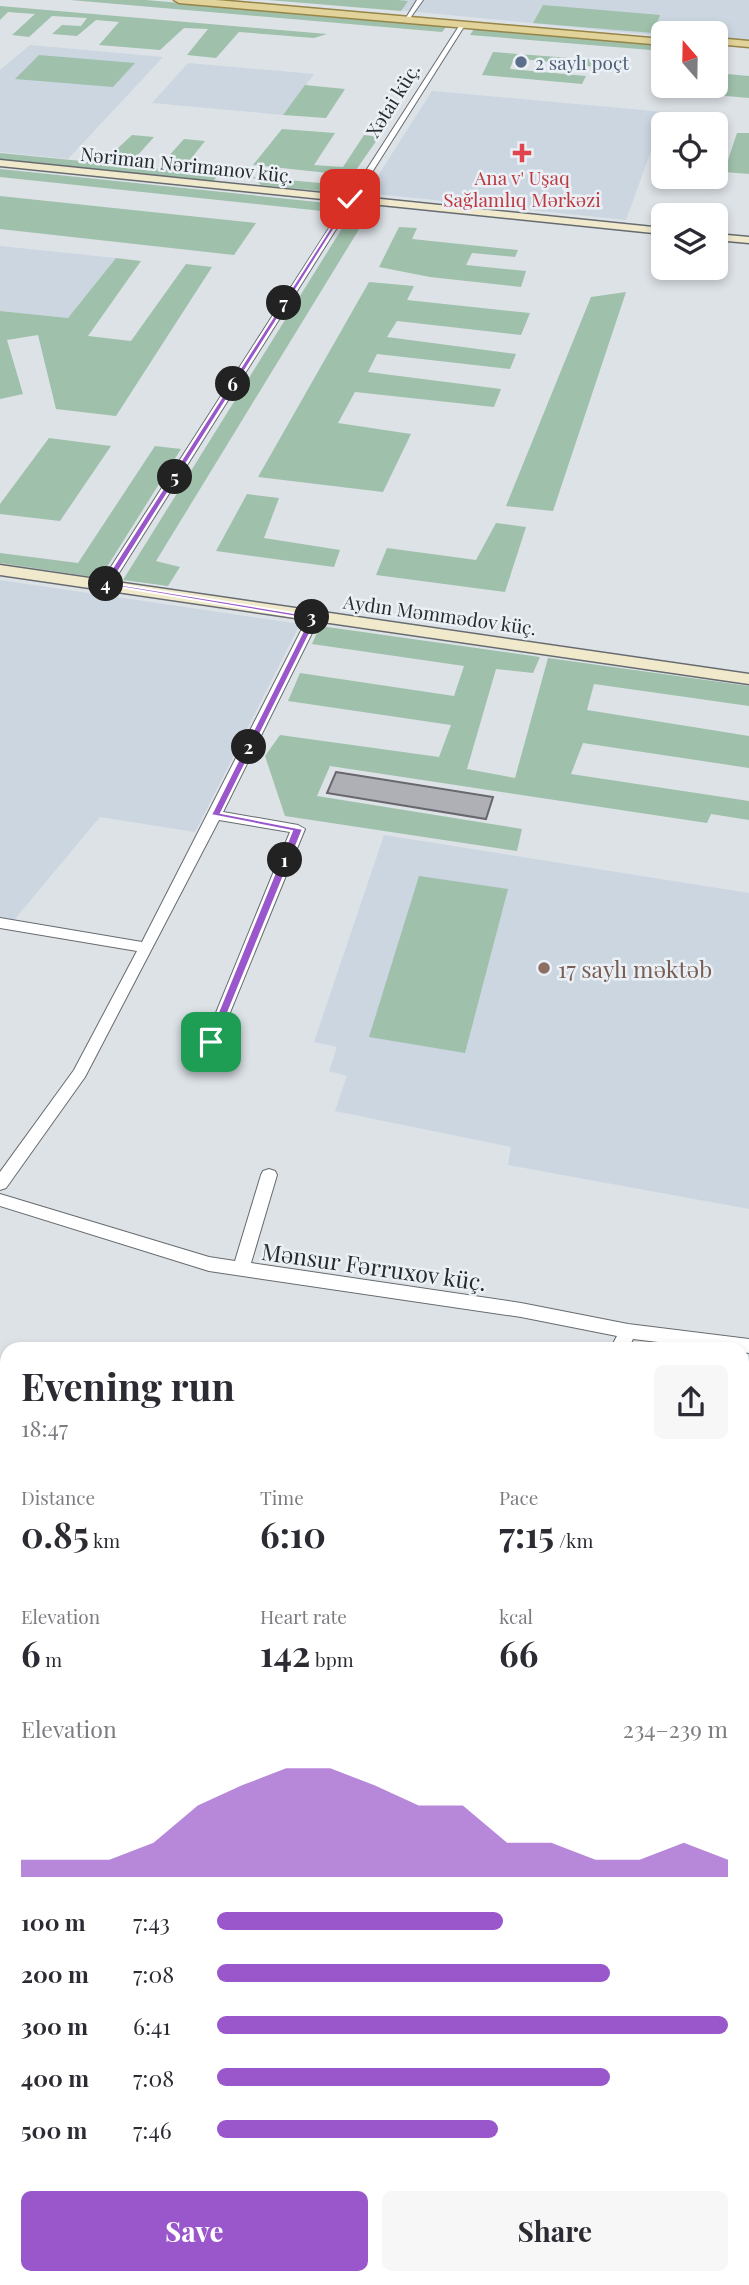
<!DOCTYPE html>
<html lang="en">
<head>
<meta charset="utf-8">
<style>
  body { margin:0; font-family:"Playfair Display",serif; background:#f7f7f7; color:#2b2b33; height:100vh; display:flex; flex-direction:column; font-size:26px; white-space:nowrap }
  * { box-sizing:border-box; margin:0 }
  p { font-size:23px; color:#7c7c81 }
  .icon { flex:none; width:38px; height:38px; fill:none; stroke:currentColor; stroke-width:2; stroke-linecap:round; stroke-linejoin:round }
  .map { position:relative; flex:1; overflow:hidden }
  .panel { position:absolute; left:0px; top:1342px; width:749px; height:943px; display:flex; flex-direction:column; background:#fff; border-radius:21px 21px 0 0; box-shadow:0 4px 10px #0003 }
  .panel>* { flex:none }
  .needle { width:46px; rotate:340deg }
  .controls { position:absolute; left:651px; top:21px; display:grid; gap:14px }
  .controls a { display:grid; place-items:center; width:77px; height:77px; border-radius:10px; background:#fff; box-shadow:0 4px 10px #0003; font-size:35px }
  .pin { position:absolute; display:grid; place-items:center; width:60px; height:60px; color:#fff; margin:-30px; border-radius:14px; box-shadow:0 4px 10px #0006 }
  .km { position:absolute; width:35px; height:35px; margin:-18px; border-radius:50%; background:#222; color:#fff; font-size:19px; line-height:35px; text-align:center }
  .round { display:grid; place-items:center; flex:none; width:74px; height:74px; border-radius:10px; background:#f7f7f7 }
  .head { display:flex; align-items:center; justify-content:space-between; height:119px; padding:0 21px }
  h1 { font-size:38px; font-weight:700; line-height:52px }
  .metrics { display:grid; grid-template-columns:repeat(3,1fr); gap:10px; height:119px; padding:7px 21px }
  .metrics div { display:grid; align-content:center }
  .metrics b { font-size:35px; font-weight:700 }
  .metrics small { font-size:19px; font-weight:400 }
  .metrics p { font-size:19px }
  .chart { height:196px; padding:14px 21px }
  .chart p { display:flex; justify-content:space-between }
  .chart svg { width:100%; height:126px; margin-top:7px; fill:#9a57cb; opacity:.7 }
  .action { display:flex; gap:14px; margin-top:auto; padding:14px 21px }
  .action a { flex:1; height:80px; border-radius:10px; background:#9a57cb; color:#fff; font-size:28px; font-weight:700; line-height:80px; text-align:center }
  .action a+a { background:#f7f7f7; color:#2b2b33 }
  ul { padding:0 21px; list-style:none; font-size:23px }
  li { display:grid; grid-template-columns:112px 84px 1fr; align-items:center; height:52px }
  li i { height:18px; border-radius:9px; background:#9a57cb }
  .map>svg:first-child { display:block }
  .built { fill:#cbd6e1 }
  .green { fill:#9fc0ab }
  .building { fill:#afafb6; stroke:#67676d; stroke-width:2 }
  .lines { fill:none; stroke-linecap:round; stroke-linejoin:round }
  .street-casing { stroke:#666b6f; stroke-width:2 }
  .secondary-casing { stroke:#666b6f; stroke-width:3 }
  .primary-casing { stroke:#958548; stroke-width:3 }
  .street { fill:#fff; fill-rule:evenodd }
  .secondary { fill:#f1e9cc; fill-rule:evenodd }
  .primary { fill:#e2d39a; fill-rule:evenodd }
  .route { fill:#9a57cb; stroke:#fff; stroke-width:2 }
  .service-dot { fill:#5c6f8a; stroke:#eaf0f5; stroke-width:2.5 }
  .health-dot { fill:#e0444e; stroke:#eaf0f5; stroke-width:2.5 }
  .education-dot { fill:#8d6e63; stroke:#eaf0f5; stroke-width:2.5 }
  .labels { text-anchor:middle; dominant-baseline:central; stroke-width:5; stroke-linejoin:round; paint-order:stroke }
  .far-service-label { font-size:19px; fill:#4e5e75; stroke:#eaf0f5; text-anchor:start }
  .far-street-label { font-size:19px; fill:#282b2d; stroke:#eaf0f5 }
  .far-health-label { font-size:19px; fill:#be3a42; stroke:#eaf0f5 }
  .education-label { font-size:23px; fill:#785e54; stroke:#eaf0f5; text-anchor:start }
  .street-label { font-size:23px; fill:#282b2d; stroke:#eaf0f5 }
</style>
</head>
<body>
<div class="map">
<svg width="749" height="2285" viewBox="0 0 749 2285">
  <rect width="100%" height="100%" fill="#dde2e7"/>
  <!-- built -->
  <g class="built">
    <path d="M295,0H749V44L716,41V33L663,36Z"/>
    <path d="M30,45L163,57L68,159L0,152V70Z"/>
    <path d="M188,63L314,74L283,115L152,103Z"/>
    <path d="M432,91H433L665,112L626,220L367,193Z"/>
    <path d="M0,246L116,258L68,318L0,311Z"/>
    <path d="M0,580L300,624L195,832L100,817L14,920L0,917Z"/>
    <path d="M384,835L749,893V1209L508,1165L511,1147L335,1111L347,1076L329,1071L337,1047L314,1042Z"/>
  </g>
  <!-- green -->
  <g class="green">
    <path d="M70,0H146L447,26L442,32Z"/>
    <path d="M268,0H397L408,1L401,11Z"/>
    <path d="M543,5L660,15L653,33L533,23Z"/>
    <path d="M0,6L327,34L314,38L239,32L216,58L187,55L208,29L184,28L160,50L99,45L119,22L96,20L77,36L52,34L62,25L81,26L87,18L52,16L29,37L12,35L35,14L8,12L0,20Z"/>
    <path d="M474,29L663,44V51L470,35Z"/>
    <path d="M493,52L610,61L605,68L514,58L510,69L586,76L582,84L482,75Z"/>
    <path d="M39,55L135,63L113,87L15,79Z"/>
    <path d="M716,73L749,76V98L658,90L664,86H716Z"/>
    <path d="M305,85L345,89L326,118L283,115Z"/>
    <path d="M282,129L335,133L314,165L343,167L364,135L379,137L340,193L261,185L253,177L331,184L337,174L253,165Z"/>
    <path d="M737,133H749V174L724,172Z"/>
    <path d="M132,135L154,137L129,165L158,168L184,139L205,141L182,170L220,174L213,181L0,159V153L102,163Z"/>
    <path d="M0,169L337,204L331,212L0,177Z"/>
    <path d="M0,196L256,223L234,255L0,229Z"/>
    <path d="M356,206L372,208L156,561L180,567L168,586L123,580Z"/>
    <path d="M399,227L417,228L412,239L518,250L515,257L472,253L466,265L526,271L521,287L430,277L379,267Z"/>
    <path d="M116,258L141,261L88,336L131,341L186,264L212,267L116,416L56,409L38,335L7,340L23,394L0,399V311L68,318Z"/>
    <path d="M369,282L414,286L407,300L530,313L521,335L397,321L387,337L516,354L510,369L377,354L368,372L501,389L494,407L355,392L338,423L411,434L383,492L258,477Z"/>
    <path d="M626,292L553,511L506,506L591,297Z"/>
    <path d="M49,438L111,446L60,521L0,514V504Z"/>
    <path d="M155,446L181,449L100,578L0,563V553L78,563Z"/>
    <path d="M247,494L279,498L264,538L340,550L334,567L216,551Z"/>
    <path d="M496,523L526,527L505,592L376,575L387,548L476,560Z"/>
    <path d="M320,626L540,657L533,673L496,669L467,769L515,778L548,658L749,686V706L594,684L587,710L749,736V768L583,743L571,774L749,801V820L711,814L707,823L330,766L317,796L522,829L517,851L285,816L265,756L280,735L439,757L451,725L288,701L300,673L454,696L464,666L312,644Z"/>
    <path d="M419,876L508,889L465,1053L369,1037Z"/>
  </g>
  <!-- building -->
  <path class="building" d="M336,772L493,797L486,819L327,793Z"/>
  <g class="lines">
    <defs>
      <g id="street">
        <path d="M417,0H423L408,21H404Z"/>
        <path d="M461,23L465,25L112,584L102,586L100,584Z"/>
        <path d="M314,614L320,617L223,812L298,825L305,829L218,1042L211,1047L204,1042L290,832L219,820L85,1077L6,1188L0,1190V1172L74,1070L137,951L0,928V918L142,942L308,617Z"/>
        <path d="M269,1169L275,1171L277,1175L251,1263L521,1303L628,1324L749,1339V1353L742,1352V1349H716L633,1339L628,1349H610L617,1336L521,1317L209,1271L0,1206V1194L209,1257L235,1261L261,1175L263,1171Z"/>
        <path d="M749,1951V1976L742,1979V1954Z"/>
        <path d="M362,2278H392L389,2285H360Z"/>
      </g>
      <g id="secondary">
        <path d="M0,160L663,228V234L0,166Z"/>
        <path d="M716,234L749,237V243L716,240Z"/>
        <path d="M0,565L749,674V684L0,575Z"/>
      </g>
      <g id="primary">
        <path d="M174,0H216L663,39V45L179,3Z"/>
        <path d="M716,38L749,41V47L716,44Z"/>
      </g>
    </defs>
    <!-- street casing -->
    <use href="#street" class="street-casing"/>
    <!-- secondary casing -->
    <use href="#secondary" class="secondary-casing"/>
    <!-- primary casing -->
    <use href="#primary" class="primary-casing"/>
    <!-- street -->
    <use href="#street" class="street"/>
    <!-- secondary -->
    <use href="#secondary" class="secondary"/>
    <!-- primary -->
    <use href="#primary" class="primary"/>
  </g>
  <!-- route -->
  <path class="route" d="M350,197L353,199L111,583L318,617L221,813L303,829L216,1042L211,1046L206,1042L292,831L211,815L309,619L102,584Z"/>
  <!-- markers -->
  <circle class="service-dot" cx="521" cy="62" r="7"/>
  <path class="health-dot" d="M518.5 142.5h7v7h7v7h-7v7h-7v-7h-7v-7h7z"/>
  <circle class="education-dot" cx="544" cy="968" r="7"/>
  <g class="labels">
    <!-- far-service labels -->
    <g class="far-service-label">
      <text x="535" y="62">2 saylı poçt</text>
    </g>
    <!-- far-street labels -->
    <g class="far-street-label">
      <text transform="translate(392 100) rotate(-58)">Xətai küç.</text>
      <text transform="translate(187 164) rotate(6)">Nəriman Nərimanov küç.</text>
      <text transform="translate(440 614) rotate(8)">Aydın Məmmədov küç.</text>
    </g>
    <!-- far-health labels -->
    <g class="far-health-label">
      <text x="522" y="177">Ana v' Uşaq<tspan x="522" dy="22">Sağlamlıq Mərkəzi</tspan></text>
    </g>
    <!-- education labels -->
    <g class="education-label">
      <text x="558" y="968">17 saylı məktəb</text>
    </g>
    <!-- street labels -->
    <g class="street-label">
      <text transform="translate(374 1266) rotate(8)">Mənsur Fərruxov küç.</text>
    </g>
  </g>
</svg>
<div class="controls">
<a><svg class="needle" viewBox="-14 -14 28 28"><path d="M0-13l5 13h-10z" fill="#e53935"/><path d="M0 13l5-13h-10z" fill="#7c7c81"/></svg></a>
<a><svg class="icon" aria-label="locate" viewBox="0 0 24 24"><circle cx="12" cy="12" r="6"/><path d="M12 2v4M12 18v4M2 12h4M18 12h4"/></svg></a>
<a><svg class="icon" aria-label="layers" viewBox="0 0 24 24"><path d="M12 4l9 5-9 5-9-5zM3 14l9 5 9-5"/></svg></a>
</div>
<div class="pin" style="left:211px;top:1042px;background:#1e9e55"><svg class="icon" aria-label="arrive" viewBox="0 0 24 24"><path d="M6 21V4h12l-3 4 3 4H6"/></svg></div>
<div class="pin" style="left:350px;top:199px;background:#d93025"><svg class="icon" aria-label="check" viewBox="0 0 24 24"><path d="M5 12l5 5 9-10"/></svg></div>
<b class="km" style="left:285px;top:860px">1</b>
<b class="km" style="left:249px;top:747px">2</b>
<b class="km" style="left:312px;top:617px">3</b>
<b class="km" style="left:106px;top:584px">4</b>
<b class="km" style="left:175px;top:477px">5</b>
<b class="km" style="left:233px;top:384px">6</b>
<b class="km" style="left:284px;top:303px">7</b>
<section class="panel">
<div class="head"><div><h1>Evening run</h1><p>18:47</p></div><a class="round"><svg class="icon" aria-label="share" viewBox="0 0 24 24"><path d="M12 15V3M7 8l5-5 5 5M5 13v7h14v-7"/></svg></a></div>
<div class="metrics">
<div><p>Distance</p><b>0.85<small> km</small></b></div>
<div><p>Time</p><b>6:10</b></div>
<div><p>Pace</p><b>7:15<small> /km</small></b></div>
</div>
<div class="metrics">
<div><p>Elevation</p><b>6<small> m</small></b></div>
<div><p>Heart rate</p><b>142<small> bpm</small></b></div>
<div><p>kcal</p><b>66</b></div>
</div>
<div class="chart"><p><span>Elevation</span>234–239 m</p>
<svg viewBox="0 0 160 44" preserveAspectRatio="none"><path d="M0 44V38L10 38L20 38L30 32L40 19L50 12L60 6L70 6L80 12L90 19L100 19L110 32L120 32L130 38L140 38L150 32L160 38V44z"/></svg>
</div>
<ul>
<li><b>100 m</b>7:43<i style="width:56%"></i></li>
<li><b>200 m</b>7:08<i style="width:77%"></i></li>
<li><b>300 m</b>6:41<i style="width:100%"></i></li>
<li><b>400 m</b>7:08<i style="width:77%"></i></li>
<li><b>500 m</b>7:46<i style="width:55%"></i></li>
</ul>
<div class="action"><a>Save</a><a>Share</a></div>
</section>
</div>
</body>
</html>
